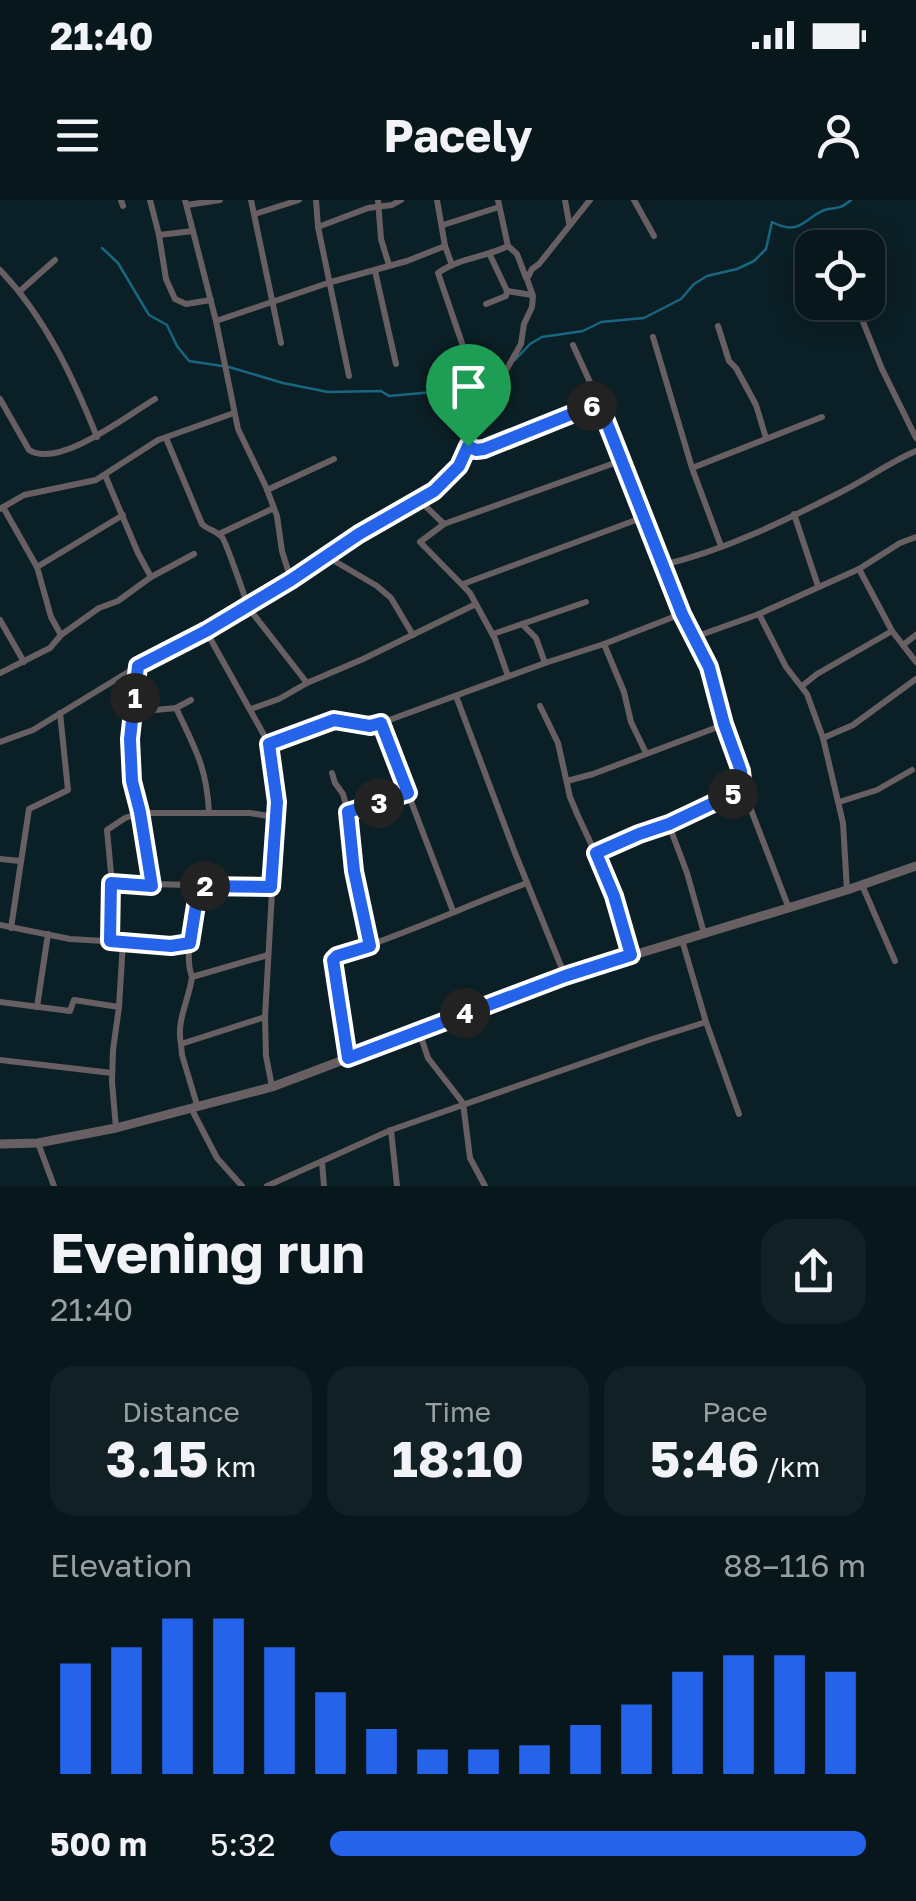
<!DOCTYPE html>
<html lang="en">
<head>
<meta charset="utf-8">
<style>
  body { margin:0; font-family:"Golos Text",sans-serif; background:#112025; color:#f1f3f6; height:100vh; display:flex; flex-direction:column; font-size:38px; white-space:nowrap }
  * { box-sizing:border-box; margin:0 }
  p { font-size:32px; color:#989fa3 }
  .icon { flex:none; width:55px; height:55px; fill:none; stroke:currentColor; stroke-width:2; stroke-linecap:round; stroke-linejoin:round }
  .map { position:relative; height:986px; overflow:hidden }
  .sheet { display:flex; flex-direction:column; background:#08171c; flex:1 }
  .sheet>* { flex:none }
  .tools { position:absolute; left:795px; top:30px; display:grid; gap:20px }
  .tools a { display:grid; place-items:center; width:90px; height:90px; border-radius:20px; background:#08171c; box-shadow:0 5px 25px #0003,0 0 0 2px #29363b; font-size:50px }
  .pin { position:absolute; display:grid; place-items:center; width:85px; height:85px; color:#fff; margin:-102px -42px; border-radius:50% 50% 50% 0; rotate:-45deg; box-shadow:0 0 10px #0007 }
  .pin .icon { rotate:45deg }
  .km { position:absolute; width:50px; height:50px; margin:-25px; border-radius:50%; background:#222; color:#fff; font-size:28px; line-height:50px; text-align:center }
  .round { display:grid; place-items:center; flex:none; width:105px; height:105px; border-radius:30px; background:#112025 }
  .summary { display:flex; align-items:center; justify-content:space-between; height:170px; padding:0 50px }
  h1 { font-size:55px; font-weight:700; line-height:75px }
  .figures { display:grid; grid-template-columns:repeat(3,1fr); gap:15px; height:170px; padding:10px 50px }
  .figures div { display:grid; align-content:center; border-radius:25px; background:#112025; text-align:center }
  .figures b { font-size:50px; font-weight:700 }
  .figures small { font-size:28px; font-weight:400 }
  .figures p { font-size:28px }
  .chart { height:280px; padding:20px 50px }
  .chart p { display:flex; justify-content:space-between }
  .chart svg { width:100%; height:180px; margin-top:10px; stroke:#2563eb; stroke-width:6 }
  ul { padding:0 50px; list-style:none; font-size:32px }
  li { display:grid; grid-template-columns:160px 120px 1fr; align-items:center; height:75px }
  li i { height:25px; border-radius:12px; background:#2563eb }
  .status { display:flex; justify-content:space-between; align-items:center; height:70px; padding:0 50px; background:#08171c; direction:ltr }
  .status svg { height:28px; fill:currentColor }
  header { display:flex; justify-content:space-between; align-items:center; height:130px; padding:0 50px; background:#08171c; font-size:45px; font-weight:700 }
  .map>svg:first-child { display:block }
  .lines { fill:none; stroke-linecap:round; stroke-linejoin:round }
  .stream { stroke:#196680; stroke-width:2.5 }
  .minor { stroke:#685f62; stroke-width:6 }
  .tertiary { stroke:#685f62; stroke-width:9 }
  .route-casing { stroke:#fff; stroke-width:20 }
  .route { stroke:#2563eb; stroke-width:12 }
</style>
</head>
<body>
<div class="status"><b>21:40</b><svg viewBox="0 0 49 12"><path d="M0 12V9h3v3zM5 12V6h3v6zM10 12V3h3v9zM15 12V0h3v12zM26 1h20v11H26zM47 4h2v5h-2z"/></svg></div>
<header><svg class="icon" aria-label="menu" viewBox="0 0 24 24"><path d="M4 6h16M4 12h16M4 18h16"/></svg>Pacely<svg class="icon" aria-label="person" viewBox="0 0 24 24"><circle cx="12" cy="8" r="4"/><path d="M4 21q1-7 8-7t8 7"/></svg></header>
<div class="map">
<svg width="916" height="986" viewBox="0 0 916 986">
  <rect width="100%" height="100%" fill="#0b1f26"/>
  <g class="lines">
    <!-- stream -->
    <g class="stream">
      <path d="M102,48L118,63L149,115L167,125L177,146L189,161L222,166"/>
      <path d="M515,160L530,144L542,137L583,131L601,122L644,118L681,99L694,84L707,76L737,69L754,61L766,49L772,22C803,38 806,14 828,9C840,7 840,9 851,0"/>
      <path d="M229,167L283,183L328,192L381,191L389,196L433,192L442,189L458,179L493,168H506"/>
    </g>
    <!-- minor -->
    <g class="minor">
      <path d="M121,0L123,6"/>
      <path d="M150,0L159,35L166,79L175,99L186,104L211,100"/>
      <path d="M185,0L216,121L238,229L266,287L277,316L282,351L291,380"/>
      <path d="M251,0L281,143"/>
      <path d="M316,0L318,27L349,176"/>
      <path d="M378,0L381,39L389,65"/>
      <path d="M437,0L445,46L452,65"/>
      <path d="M498,0L508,46L517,54L526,78"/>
      <path d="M565,0L569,23"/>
      <path d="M634,0L654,36"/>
      <path d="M187,5L220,0"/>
      <path d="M255,14L299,0"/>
      <path d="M443,25L499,7"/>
      <path d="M318,27L368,8L392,5L401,0"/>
      <path d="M159,35L193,31"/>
      <path d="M490,55L507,91"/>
      <path d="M0,70C45,117 73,177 97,237"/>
      <path d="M375,71L396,164"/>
      <path d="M20,91L55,60"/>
      <path d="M855,102L882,169L916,238"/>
      <path d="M486,104L506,96L507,91L532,95"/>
      <path d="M216,121L331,82L407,61L445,46"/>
      <path d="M718,126L729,161L736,168L756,205L766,238"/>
      <path d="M653,137L692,268L721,346"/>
      <path d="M573,145L610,226L681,414L709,467L723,525L741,571L743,589L788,706"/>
      <path d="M465,152L438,73C459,58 486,57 508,46"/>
      <path d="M0,199L29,250C59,269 128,215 155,199"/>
      <path d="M166,238L202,324C208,330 217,331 222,337C225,340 247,401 247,406L307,483"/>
      <path d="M468,246L476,249H484L599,203"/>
      <path d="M692,268L822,217"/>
      <path d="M105,275L138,353L151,377"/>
      <path d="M267,290L334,259"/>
      <path d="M419,300L444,324"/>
      <path d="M3,307L37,367L51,417L61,435"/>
      <path d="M0,309L24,295L96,280L158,240L234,213"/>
      <path d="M794,314L818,386"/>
      <path d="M219,334L274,308"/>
      <path d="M326,356L377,386L391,398L413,435"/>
      <path d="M663,365C726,350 784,321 841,292C867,279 890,262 916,251"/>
      <path d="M37,367L123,315"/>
      <path d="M859,369L892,431L916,462"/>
      <path d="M463,384L644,317"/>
      <path d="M759,414L786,467L807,494L823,538L843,623L847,690"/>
      <path d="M0,420L24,462"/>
      <path d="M522,424L536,438L545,463"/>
      <path d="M206,431L269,544L277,602L265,817L266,856L272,887"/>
      <path d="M493,434L586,402"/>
      <path d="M692,438L759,414L859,369L900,343L916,337"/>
      <path d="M604,444L624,492L631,522L646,553"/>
      <path d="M903,445L916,435"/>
      <path d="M138,466L130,539L132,581L140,613L151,686"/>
      <path d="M0,473L50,448L61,435L99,408L118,401L151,377L194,354"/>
      <path d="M508,476L495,439L470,393L420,342L444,324L623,260"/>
      <path d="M802,486L817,474L892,431"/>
      <path d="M456,496L515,653L565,776"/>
      <path d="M540,506L558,543L570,597L578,616L615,695L631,755"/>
      <path d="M176,508C195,548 207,568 209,613"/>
      <path d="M251,509L279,499L307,483L363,459L476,404"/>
      <path d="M134,512L176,508L191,500"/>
      <path d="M381,523L453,711"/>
      <path d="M823,538L853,525L916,479"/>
      <path d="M0,542L33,530L138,466L206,431L291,380L359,334L434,291L459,266L475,234V224L482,211L488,204L496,203L500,199L501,179L521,144L524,124L532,107L533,96L527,79L532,69L539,64L590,0"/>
      <path d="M269,544L333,520L369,526L381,523L545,463L604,444L681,414"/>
      <path d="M332,573L335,583L343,594L348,612L354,671L370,746"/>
      <path d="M567,581L593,574L723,525"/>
      <path d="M839,602L877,590L912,570"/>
      <path d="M348,612L408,593"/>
      <path d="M669,625L687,673L704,733"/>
      <path d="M596,653L639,634L669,624L743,589"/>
      <path d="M0,659L20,661"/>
      <path d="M111,683L271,687"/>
      <path d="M862,685L895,761"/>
      <path d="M199,686C195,712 183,753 192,777L268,755"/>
      <path d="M0,725L70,739L171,745L190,743"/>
      <path d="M11,728L29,609L68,590L60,513"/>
      <path d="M682,740L706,822L739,914"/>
      <path d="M111,741L113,695L107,630L125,618L140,613H250L275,617"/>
      <path d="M0,802L70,811L74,800L119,807"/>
      <path d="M37,807L48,734"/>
      <path d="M419,831L428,858L463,903L470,958L485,986"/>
      <path d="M181,844C176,821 189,800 192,777"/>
      <path d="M348,858L332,766L337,756C402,736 463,707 527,683"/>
      <path d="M0,860L112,873"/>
      <path d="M197,905L182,855L181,844L265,817"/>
      <path d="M191,908L217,958L242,986"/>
      <path d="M116,928L112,882L113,850L119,807L123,742"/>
      <path d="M391,930L397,986"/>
      <path d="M38,943L54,986"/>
      <path d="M322,962L324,986"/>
      <path d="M267,986L391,930L649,840L706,822"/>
    </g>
    <!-- tertiary -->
    <path class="tertiary" d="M0,944L38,943L116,928L272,887L565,776L847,690L916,666"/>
  </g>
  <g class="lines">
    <defs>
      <path id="route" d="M599,203L682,414L709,467L724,524L741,571L743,589L669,624L639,634L596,653L614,696L631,755L565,776L348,858L333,760L337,756L370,746L354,671L348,612L408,593L381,523L370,526L334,520L269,544L277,602L271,687L199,686L190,743L171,746L110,741L111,683L152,686L140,612L132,581L130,539L138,466L206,431L291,380L359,334L434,291L459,266L468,246L476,250L484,249Z"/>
    </defs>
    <!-- route casing -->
    <use href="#route" class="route-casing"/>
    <!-- route -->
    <use href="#route" class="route"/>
  </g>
</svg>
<div class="tools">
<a><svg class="icon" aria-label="locate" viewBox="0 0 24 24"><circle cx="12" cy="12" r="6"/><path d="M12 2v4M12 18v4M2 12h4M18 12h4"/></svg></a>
</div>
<div class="pin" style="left:468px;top:246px;background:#1e9e55"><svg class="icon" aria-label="arrive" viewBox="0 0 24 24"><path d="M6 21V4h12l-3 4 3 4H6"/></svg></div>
<b class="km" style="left:135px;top:498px">1</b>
<b class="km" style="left:205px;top:686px">2</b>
<b class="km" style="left:379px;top:603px">3</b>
<b class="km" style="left:465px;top:813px">4</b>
<b class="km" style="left:733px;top:594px">5</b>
<b class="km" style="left:592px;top:206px">6</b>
</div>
<section class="sheet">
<div class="summary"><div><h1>Evening run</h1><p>21:40</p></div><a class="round"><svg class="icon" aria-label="share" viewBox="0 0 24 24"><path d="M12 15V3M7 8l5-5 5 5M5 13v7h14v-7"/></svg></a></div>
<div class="figures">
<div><p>Distance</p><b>3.15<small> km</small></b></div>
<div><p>Time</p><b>18:10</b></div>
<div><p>Pace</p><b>5:46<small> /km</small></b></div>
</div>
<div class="chart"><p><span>Elevation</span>88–116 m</p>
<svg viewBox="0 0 160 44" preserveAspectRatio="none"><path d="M5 44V17M15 44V13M25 44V6M35 44V6M45 44V13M55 44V24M65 44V33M75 44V38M85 44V38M95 44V37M105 44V32M115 44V27M125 44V19M135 44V15M145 44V15M155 44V19"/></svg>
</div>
<ul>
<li><b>500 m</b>5:32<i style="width:100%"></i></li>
</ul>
</section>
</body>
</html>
